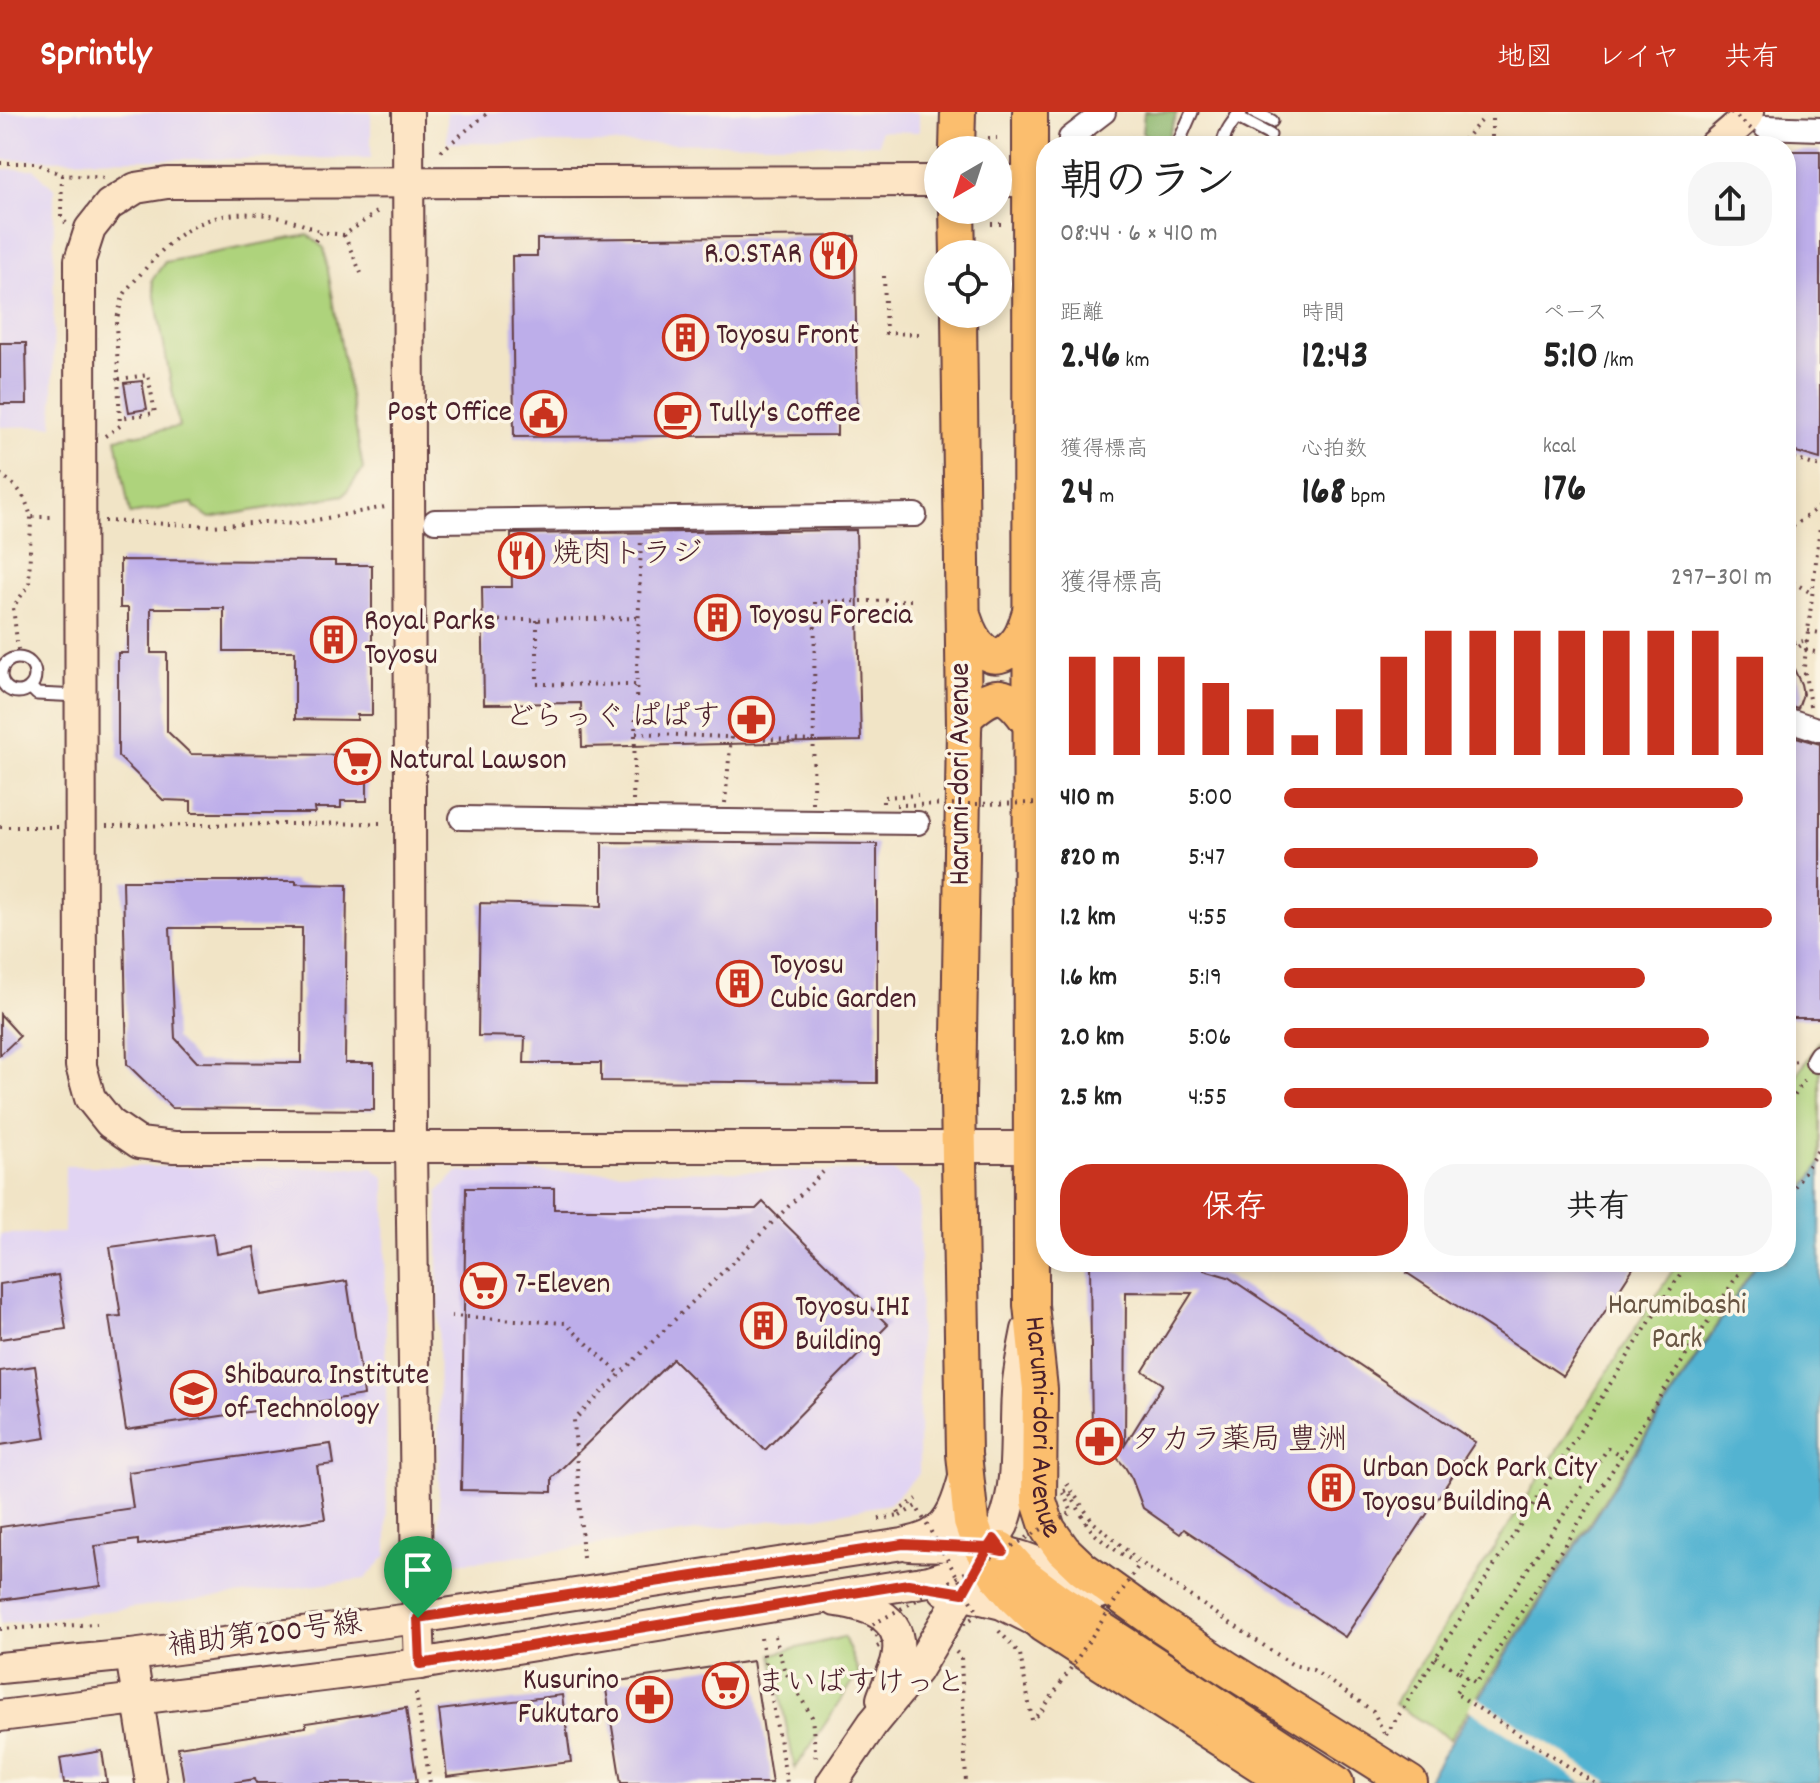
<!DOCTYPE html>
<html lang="ja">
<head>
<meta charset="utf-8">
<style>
  body { margin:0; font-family:Dekko,"Klee One",sans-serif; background:#f6f6f6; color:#222; height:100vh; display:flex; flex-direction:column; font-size:30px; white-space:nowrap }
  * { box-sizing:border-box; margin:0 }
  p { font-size:26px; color:#767676 }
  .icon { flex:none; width:44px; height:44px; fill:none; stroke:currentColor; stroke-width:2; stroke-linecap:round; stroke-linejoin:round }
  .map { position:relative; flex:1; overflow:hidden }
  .panel { position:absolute; left:1036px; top:24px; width:760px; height:1136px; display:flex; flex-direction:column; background:#fff; border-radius:32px; box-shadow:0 4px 12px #0003 }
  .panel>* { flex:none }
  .needle { width:52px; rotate:219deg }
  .buttons { position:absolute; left:924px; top:24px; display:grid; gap:16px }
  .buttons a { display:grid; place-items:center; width:88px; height:88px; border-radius:50%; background:#fff; box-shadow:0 4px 12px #0003; font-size:40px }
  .pin { position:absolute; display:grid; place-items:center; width:68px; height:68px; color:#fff; margin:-82px -34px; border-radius:50% 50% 50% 0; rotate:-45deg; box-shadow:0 0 8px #0007 }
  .pin .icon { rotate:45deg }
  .round { display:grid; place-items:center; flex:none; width:84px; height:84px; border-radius:32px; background:#f6f6f6 }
  .summary { display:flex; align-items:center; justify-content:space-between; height:136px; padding:0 24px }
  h1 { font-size:44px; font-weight:700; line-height:60px }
  .metrics { display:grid; grid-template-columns:repeat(3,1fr); gap:12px; height:136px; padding:8px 24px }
  .metrics div { display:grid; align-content:center }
  .metrics b { font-size:40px; font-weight:700 }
  .metrics small { font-size:22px; font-weight:400 }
  .metrics p { font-size:22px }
  .chart { height:224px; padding:16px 24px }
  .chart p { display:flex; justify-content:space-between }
  .chart svg { width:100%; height:144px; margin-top:8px; stroke:#c8321e; stroke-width:6 }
  .button { display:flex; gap:16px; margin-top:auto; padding:16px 24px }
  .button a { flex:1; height:92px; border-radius:32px; background:#c8321e; color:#fff; font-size:32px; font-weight:700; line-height:92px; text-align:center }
  .button a+a { background:#f6f6f6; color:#222 }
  ul { padding:0 24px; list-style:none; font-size:26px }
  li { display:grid; grid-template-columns:128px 96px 1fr; align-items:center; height:60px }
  li i { height:20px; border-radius:10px; background:#c8321e }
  header { display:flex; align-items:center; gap:48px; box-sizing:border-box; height:112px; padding:0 40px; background:#c8321e; color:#fff }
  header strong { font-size:38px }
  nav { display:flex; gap:44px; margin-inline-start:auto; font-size:28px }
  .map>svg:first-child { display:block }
  .built { fill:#e1d4f3 }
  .green { fill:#aed37c; stroke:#7c7954; stroke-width:2 }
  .forest { fill:#8ab56c; stroke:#6a6a4c; stroke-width:2 }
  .water { fill:#52b3d1; stroke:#4e697e; stroke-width:2 }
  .pier { fill:#f1e4c6 }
  .building { fill:#bdaeea; fill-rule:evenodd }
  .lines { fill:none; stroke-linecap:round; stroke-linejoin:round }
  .lane-casing { stroke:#633d42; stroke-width:15 }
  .street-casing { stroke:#633d42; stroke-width:26 }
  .secondary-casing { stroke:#633d42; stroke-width:34 }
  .primary-casing { stroke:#633d42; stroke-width:38 }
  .path { stroke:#633d42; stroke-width:4; stroke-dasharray:2 6; stroke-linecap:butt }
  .lane { stroke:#fff; stroke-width:11 }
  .street { stroke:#fff; stroke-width:22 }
  .secondary { stroke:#fde5c5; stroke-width:30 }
  .primary { stroke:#fbbe6e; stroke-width:34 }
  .path-bridge { stroke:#633d42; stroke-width:4; stroke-dasharray:2 6; stroke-linecap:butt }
  .route-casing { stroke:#fff; stroke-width:16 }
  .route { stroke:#c8321e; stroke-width:10 }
  .labels { text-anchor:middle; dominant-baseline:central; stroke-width:7; stroke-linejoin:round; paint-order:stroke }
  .poi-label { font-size:30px; fill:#4a1f2b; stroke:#fcf5e5; text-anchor:start }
  .street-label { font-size:30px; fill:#4a1f2b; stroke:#fcf5e5 }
  .park-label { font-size:30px; fill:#685543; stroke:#fcf5e5 }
</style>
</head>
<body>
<header>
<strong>Sprintly</strong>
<nav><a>地図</a><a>レイヤ</a><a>共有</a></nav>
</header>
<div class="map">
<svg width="1820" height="1671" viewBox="0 0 1820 1671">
  <rect width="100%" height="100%" fill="#fcf5e5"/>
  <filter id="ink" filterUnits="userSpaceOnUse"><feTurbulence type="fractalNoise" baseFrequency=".0125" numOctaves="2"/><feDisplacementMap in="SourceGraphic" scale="16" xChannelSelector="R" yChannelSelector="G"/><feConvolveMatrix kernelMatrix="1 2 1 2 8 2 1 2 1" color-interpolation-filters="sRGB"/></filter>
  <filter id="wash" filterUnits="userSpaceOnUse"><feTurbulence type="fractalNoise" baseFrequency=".006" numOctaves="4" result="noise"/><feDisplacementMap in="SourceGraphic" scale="32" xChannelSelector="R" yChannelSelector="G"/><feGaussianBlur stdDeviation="1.8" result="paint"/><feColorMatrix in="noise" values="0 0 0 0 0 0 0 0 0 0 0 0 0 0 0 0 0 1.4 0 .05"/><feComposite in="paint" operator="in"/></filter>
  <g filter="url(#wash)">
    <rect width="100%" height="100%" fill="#f1e4c6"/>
    <!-- built -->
    <g class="built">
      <path d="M0,0H371V46L0,48Z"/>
      <path d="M447,0H919V20L880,19L879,32L447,31Z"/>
      <path d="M0,57H34L54,77L53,314L0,315Z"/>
      <path d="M65,1054L373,1056L385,1066L387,1443L365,1467L0,1512V1122L64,1121Z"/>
      <path d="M893,1059L920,1079L919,1361L889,1392L817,1405L781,1407L490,1448L439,1452L438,1080L457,1060Z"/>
    </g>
    <!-- green -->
    <g class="green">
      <path d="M308,123L324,136L363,357L344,383L210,406L194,395L193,391L130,402L116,326L179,315L152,168L165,150Z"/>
      <path d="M1820,928V1052L1786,1105V981Z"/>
      <path d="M1678,1150H1757L1450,1627L1394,1592Z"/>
      <path d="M844,1525L859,1561L795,1657L772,1542Z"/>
    </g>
    <!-- forest -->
    <path class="forest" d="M1144,0H1177L1165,34L1142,21Z"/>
    <!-- water -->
    <path class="water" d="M1820,1053V1671H1425L1758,1150H1786V1106Z"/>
    <!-- pier -->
    <path class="pier" d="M1476,1584L1609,1671H1582L1468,1597Z"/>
    <g id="blocks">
      <!-- building -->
      <g class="building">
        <path d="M1789,39H1820V347L1786,337V90H1790Z"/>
        <path d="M855,124L857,305H837V323L514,325L512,144H537V127Z"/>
        <path d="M0,231H26L27,292H0Z"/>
        <path d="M142,269L147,297L129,300L124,271Z"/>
        <path d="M856,418L861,629L582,635L581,591L484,592L482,475H512L511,422Z"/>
        <path d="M120,448L335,449V453H372V603H357V608L295,607V539H224V496H151V541H167V619L191,642L367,643V689H341V696H314L315,701H191V689L163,688L118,644V541H128V496H120Z"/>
        <path d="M1786,540L1801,572L1803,582L1798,596L1786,593Z"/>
        <path d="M1786,622L1820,632V906H1786Z"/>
        <path d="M602,730L877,732V971L601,969V951H524L525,925L478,924L480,791L602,794Z"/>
        <path d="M123,769H296V772L347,773L345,951H374V998L172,996L127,952ZM170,816H302L301,951L197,950L175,926Z"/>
        <path d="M0,902L20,924L0,943Z"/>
        <path d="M466,1076H554V1097H756L763,1090L888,1213L765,1338L673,1247L552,1366V1380L461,1378Z"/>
        <path d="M213,1121L216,1142L254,1135L262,1183L347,1169L364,1283L126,1318L109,1205L121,1204L110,1135Z"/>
        <path d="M1090,1150H1203L1204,1158L1228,1165L1475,1330L1345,1525L1184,1417L1180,1422L1143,1396L1132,1367L1125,1355L1100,1326L1092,1327ZM1126,1180L1192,1181L1143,1259L1163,1272L1125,1333Z"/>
        <path d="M1415,1150H1637L1563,1264L1407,1161Z"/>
        <path d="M58,1163L66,1217L0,1227V1172Z"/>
        <path d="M35,1254L46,1326L0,1333V1259Z"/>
        <path d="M331,1332L334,1352L317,1354L325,1407L138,1433V1428L95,1434L101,1474L0,1488V1415L133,1396L128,1360Z"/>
        <path d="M753,1549L772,1671H621L605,1571Z"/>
        <path d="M562,1583L571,1650L447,1665L439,1598Z"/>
        <path d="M406,1596L417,1671H256L255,1667L231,1671H184L178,1635L306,1615V1611Z"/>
        <path d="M102,1639L107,1671H64L60,1646Z"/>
      </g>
    </g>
  </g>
  <g filter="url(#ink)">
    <use href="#blocks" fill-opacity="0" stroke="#633d42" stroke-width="2"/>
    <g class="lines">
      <defs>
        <g id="lane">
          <path d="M1254,0L1272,9"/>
          <path d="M1236,5L1270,23"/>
          <path d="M1177,34L1192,0"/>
          <path d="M1223,34C1223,21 1233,10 1241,0"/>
          <circle cx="18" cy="563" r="17"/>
          <path d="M30,575L37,582L80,584"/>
        </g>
        <g id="street">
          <path d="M1765,15L1820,17"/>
          <path d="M1070,26L1104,0"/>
          <path d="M435,409L915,403"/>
          <path d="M1786,607L1820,618"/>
          <path d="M461,706L918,711"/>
          <path d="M1817,949L1820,944"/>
        </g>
        <g id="secondary">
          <path d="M408,0L411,1036L417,1470L420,1552"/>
          <path d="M1714,34L1743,9L1749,0"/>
          <path d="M938,69L167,71L136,76L109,93L90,117L80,148L81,954L90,986L110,1011L139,1031L174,1035H1046"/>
          <path d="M998,69H1046"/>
          <path d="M909,1433C936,1434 964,1433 990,1437C1030,1443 1065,1463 1100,1481"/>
          <path d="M944,1478L1002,1492L1034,1508"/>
          <path d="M836,1489C872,1494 908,1506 896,1551C892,1563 886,1575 882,1587"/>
          <path d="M131,1543L151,1671"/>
          <path d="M0,1556L131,1543L418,1506L903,1432C912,1430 921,1428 929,1424C952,1412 959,1385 965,1362"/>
          <path d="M0,1604L420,1552L473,1543L929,1469L965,1458L981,1449"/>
          <path d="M832,1671L873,1611L916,1559L1003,1413C1020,1371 1014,1325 1017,1281C1018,1260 1023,1239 1027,1218"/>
        </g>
        <g id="primary">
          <path id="s1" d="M1030,0L1031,1193L1040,1277L1039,1389L1048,1417L1063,1438L1083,1457L1157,1510L1225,1555L1410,1671"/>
          <path d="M957,38L958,0"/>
          <path d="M957,98L958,142"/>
          <path d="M959,202L964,618L958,986L964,1342L971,1410L978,1430L999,1467L1016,1487L1043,1513L1289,1671"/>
          <path d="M964,506C972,531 992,562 1017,530C1024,522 1026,511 1030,500"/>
          <path d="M964,618L965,605C996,577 1006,577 1030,612"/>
          <path d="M1001,1437L1025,1464L1058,1489L1336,1671"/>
        </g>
      </defs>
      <!-- lane casing -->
      <use href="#lane" class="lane-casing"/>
      <!-- street casing -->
      <use href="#street" class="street-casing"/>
      <!-- secondary casing -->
      <use href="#secondary" class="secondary-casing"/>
      <!-- primary casing -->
      <use href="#primary" class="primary-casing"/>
      <!-- path -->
      <g class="path">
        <path d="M1492,7V34"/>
        <path d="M988,26H997"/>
        <path d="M1458,34L1483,7"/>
        <path d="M441,39L489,0"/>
        <path d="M1786,43L1789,44"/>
        <path d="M0,51H36L62,63L107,66"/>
        <path d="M62,63L61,105L66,111"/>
        <path d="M991,112H1004"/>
        <path d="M344,123L361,161"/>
        <path d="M315,129L321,120L344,123L380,98"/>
        <path d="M884,164L886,221L919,222"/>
        <path d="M119,267L148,263L155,301L120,306"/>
        <path d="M105,324L120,314L116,210L123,184L129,175C143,160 156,143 172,129C218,91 270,97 321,120"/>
        <path d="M1786,344L1820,355"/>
        <path d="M0,362C20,377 24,381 31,405H55"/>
        <path d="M104,409L213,414L264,410L295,412L385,395"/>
        <path d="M1786,420L1820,394"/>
        <path d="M1786,466L1811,481"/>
        <path d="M537,508V572L637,573"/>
        <path d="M467,509L638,506"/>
        <path d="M1808,519L1820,521"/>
        <path d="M1786,533L1803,529"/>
        <path d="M1805,538L1820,541"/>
        <path d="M1786,544L1807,529"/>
        <path d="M19,546L13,495L29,473L31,405"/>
        <path d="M1810,594L1804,555L1820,414"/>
        <path d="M636,621L813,629"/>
        <path d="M633,689L641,426"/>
        <path d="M725,691L731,625"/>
        <path d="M883,691V685L918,683"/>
        <path d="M813,692L815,490L915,488"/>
        <path d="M106,714L385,711"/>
        <path d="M0,715H58"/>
        <path d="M1786,950L1799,949"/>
        <path d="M1786,997L1807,964"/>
        <path d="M1786,1088L1820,1035"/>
        <path d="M451,1204L565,1211L620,1262"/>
        <path d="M1067,1372L1093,1410L1148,1456L1293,1553L1313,1558L1373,1599L1385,1623"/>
        <path d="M1064,1379L1067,1378C1075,1389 1080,1401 1087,1412C1098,1430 1122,1441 1139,1453"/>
        <path d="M879,1407L900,1404L898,1399L917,1387"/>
        <path d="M583,1446L574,1308L823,1060"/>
        <path d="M0,1517L97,1512"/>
        <path d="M999,1519L1020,1542L1032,1608L1041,1600L1061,1571"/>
        <path d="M775,1524L784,1557L812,1605L816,1649"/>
        <path d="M761,1526L787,1671"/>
        <path d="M956,1540L961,1545L966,1671"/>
        <path d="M1436,1545L1459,1560L1608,1336L1622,1344"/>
        <path d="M1459,1560L1476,1571L1746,1150"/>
        <path d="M1467,1565L1455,1581L1594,1671"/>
        <path d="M416,1581L430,1671"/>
        <path d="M1386,1623L1688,1150"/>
      </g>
      <!-- lane -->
      <use href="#lane" class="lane"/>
      <!-- street -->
      <use href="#street" class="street"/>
      <!-- secondary -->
      <use href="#secondary" class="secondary"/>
      <!-- primary -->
      <use href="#primary" class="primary"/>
      <!-- path-bridge -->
      <g class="path-bridge">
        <path d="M1731,0L1756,21"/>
        <path d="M896,693L1046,691"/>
        <path d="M900,1404L916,1394L979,1502L960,1514"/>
        <path d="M877,1535L883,1532L870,1514L958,1465L1072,1400L1062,1379"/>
        <path d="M1061,1571L1139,1453"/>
      </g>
    </g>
  </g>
  <g class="lines" filter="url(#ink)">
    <defs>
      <path id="route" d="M418,1506L420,1552L908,1472L963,1481L988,1436L1003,1439L994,1427L988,1436L903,1432L418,1506"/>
    </defs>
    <!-- route casing -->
    <use href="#route" class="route-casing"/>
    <!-- route -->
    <use href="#route" class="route"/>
  </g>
  <!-- icons -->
  <defs>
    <symbol id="restaurant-ring" viewBox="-11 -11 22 22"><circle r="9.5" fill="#fcf5e5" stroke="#c8321e" stroke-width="1.5"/><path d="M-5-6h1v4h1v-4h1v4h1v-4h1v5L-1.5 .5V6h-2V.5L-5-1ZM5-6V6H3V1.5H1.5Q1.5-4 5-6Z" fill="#c8321e"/></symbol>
    <symbol id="building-ring" viewBox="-11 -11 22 22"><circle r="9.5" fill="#fcf5e5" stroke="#c8321e" stroke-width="1.5"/><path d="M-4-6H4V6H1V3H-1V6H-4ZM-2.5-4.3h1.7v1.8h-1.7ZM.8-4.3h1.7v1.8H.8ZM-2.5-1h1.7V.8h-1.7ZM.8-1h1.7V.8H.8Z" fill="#c8321e"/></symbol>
    <symbol id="civic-ring" viewBox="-11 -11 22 22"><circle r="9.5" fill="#fcf5e5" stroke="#c8321e" stroke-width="1.5"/><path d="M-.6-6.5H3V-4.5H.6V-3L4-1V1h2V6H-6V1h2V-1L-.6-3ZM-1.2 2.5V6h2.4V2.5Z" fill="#c8321e"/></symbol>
    <symbol id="cafe-ring" viewBox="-11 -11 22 22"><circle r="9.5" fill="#fcf5e5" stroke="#c8321e" stroke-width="1.5"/><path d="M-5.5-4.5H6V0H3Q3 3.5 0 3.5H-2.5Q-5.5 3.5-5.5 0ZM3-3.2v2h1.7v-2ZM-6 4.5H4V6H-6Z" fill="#c8321e"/></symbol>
    <symbol id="pharmacy-ring" viewBox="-11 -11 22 22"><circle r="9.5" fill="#fcf5e5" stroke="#c8321e" stroke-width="1.5"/><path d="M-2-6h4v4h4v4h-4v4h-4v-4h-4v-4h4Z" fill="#c8321e"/></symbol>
    <symbol id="supermarket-ring" viewBox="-11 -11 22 22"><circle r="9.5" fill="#fcf5e5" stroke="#c8321e" stroke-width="1.5"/><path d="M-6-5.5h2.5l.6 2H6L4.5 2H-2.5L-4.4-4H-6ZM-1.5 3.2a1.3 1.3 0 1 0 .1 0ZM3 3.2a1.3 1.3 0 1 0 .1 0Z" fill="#c8321e"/></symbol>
    <symbol id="university-ring" viewBox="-11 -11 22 22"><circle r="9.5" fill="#fcf5e5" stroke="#c8321e" stroke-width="1.5"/><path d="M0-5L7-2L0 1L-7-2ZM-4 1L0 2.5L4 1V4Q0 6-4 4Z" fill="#c8321e"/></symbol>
  </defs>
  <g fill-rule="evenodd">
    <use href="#restaurant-ring" x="808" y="118" width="51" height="51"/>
    <use href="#building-ring" x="660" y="200" width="51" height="51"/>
    <use href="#civic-ring" x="518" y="276" width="51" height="51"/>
    <use href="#cafe-ring" x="652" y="278" width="51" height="51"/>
    <use href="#restaurant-ring" x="496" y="418" width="51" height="51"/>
    <use href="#building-ring" x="692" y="480" width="51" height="51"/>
    <use href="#building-ring" x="308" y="502" width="51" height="51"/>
    <use href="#pharmacy-ring" x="726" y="582" width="51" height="51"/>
    <use href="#supermarket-ring" x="332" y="624" width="51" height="51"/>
    <use href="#building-ring" x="714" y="846" width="51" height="51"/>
    <use href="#supermarket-ring" x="458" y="1148" width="51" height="51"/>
    <use href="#building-ring" x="738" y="1188" width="51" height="51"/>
    <use href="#university-ring" x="168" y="1256" width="51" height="51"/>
    <use href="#pharmacy-ring" x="1074" y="1304" width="51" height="51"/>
    <use href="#building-ring" x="1306" y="1350" width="51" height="51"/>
    <use href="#supermarket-ring" x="700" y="1548" width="51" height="51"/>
    <use href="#pharmacy-ring" x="624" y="1562" width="51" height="51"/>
  </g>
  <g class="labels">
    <!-- poi labels -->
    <g class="poi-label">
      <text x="802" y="144" text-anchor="end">R.O.STAR</text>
      <text x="716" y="225">Toyosu Front</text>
      <text x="512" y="302" text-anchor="end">Post Office</text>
      <text x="709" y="303">Tully's Coffee</text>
      <text x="552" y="444">焼肉トラジ</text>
      <text x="749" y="505">Toyosu Forecia</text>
      <text x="364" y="511">Royal Parks<tspan x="364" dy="34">Toyosu</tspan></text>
      <text x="721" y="607" text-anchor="end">どらっぐ ぱぱす</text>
      <text x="389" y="650">Natural Lawson</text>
      <text x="770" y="855">Toyosu<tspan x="770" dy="34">Cubic Garden</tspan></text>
      <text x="515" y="1174">7-Eleven</text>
      <text x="795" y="1197">Toyosu IHI<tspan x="795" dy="34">Building</tspan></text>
      <text x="224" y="1265">Shibaura Institute<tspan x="224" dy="34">of Technology</tspan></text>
      <text x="1131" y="1330">タカラ薬局 豊洲</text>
      <text x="1362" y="1358">Urban Dock Park City<tspan x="1362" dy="34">Toyosu Building A</tspan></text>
      <text x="619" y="1570" text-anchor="end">Kusurino<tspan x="619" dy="34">Fukutaro</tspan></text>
      <text x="756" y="1573">まいばすけっと</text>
    </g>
    <!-- street labels -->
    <g class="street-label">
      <text transform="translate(962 662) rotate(-90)">Harumi-dori Avenue</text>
      <text stroke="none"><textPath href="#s1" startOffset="1316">Harumi-dori Avenue</textPath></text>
      <text transform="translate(265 1525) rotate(-7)">補助第200号線</text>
    </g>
    <!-- park labels -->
    <g class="park-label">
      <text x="1677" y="1195">Harumibashi<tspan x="1677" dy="34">Park</tspan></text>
    </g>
  </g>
</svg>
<div class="buttons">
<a><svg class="needle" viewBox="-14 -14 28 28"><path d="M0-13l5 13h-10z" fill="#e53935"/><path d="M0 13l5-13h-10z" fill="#767676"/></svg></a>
<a><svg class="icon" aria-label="locate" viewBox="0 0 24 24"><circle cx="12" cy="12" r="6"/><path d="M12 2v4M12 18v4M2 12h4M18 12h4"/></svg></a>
</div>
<div class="pin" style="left:418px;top:1506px;background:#1e9e55"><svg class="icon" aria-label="arrive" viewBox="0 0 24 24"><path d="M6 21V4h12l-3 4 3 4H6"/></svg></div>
<section class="panel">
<div class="summary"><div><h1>朝のラン</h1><p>08:44 · 6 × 410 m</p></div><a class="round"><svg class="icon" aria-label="share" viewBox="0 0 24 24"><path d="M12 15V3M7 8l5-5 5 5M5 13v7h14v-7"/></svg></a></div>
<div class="metrics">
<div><p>距離</p><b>2.46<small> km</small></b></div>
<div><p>時間</p><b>12:43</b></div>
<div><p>ペース</p><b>5:10<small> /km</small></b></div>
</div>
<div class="metrics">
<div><p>獲得標高</p><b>24<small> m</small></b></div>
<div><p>心拍数</p><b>168<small> bpm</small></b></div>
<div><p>kcal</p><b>176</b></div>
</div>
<div class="chart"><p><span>獲得標高</span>297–301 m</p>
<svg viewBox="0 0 160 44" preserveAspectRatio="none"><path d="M5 44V14M15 44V14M25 44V14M35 44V22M45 44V30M55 44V38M65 44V30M75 44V14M85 44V6M95 44V6M105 44V6M115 44V6M125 44V6M135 44V6M145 44V6M155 44V14"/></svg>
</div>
<ul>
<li><b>410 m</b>5:00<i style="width:94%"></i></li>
<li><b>820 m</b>5:47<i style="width:52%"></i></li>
<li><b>1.2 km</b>4:55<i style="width:100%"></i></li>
<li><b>1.6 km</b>5:19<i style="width:74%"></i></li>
<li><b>2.0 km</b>5:06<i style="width:87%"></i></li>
<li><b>2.5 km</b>4:55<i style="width:100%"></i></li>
</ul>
<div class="button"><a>保存</a><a>共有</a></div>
</section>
</div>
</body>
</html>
